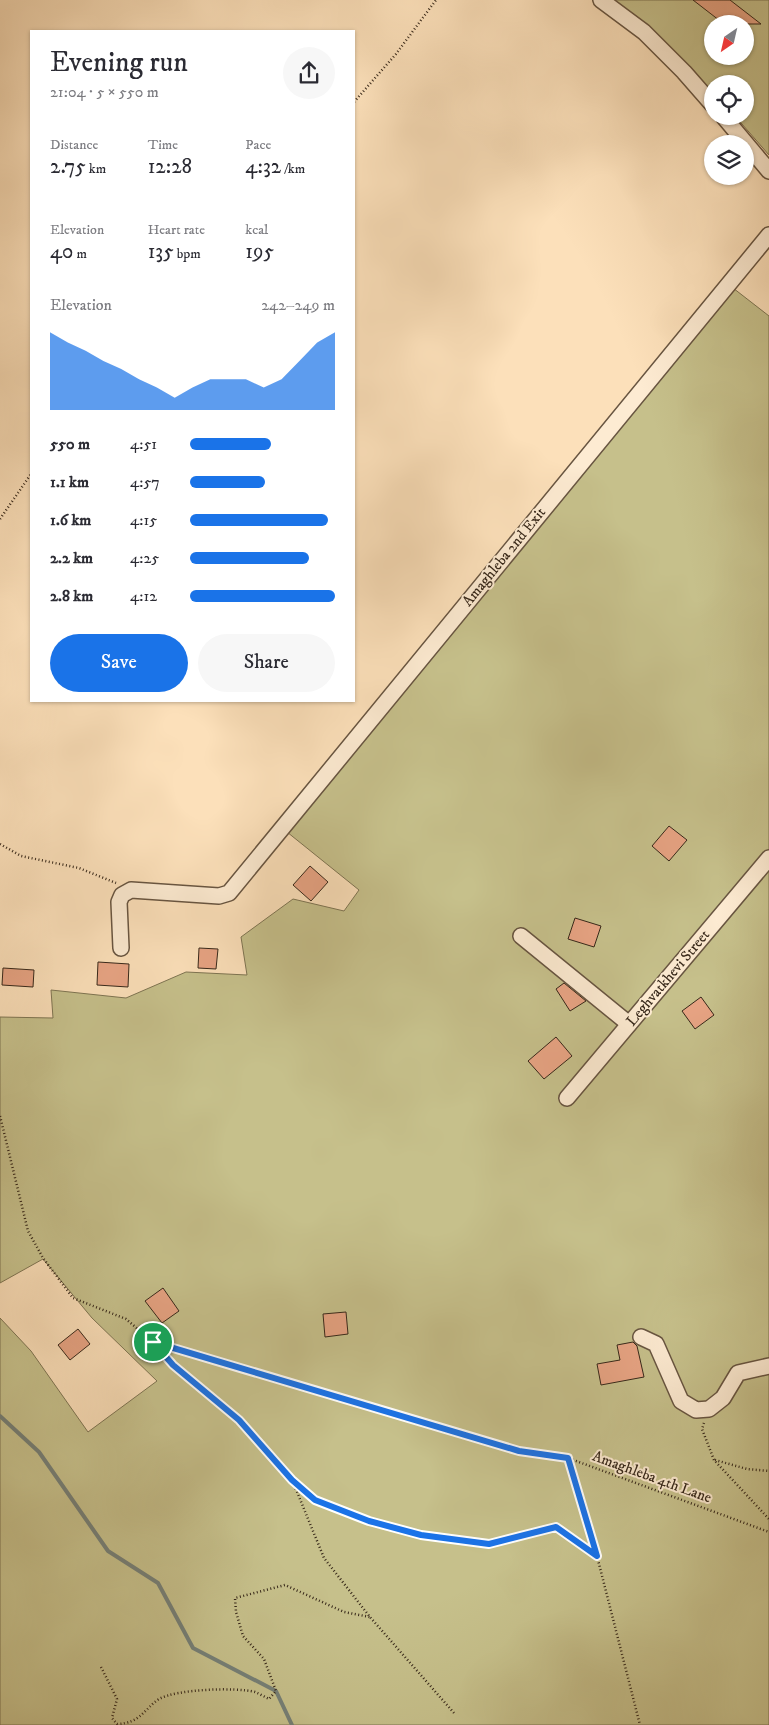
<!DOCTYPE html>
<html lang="en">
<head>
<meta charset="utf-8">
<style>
  body { margin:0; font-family:"IM FELL DW Pica",serif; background:#f7f7f7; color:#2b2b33; height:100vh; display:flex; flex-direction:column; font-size:19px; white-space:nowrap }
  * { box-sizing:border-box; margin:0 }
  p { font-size:16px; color:#7c7c81 }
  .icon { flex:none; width:28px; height:28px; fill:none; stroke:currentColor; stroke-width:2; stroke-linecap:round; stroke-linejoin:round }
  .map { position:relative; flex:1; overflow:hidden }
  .details { position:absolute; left:30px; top:30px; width:325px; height:672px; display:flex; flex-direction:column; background:#fff; border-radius:0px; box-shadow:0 1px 4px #0004 }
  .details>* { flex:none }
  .needle { width:32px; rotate:214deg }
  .controls { position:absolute; left:704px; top:15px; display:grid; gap:10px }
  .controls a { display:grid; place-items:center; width:50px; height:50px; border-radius:50%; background:#fff; box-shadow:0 1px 4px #0004; font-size:25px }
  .pin { position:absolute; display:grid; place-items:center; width:42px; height:42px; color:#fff; margin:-21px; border:2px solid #fff; border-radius:50%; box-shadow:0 1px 5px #0007 }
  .round { display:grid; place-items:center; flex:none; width:52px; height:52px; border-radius:26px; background:#f7f7f7 }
  .summary { display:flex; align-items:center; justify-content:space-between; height:85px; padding:0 20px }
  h1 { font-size:28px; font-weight:600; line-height:38px }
  .metrics { display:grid; grid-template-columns:repeat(3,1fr); gap:8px; height:85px; padding:5px 20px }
  .metrics div { display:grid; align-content:center }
  .metrics b { font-size:21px; font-weight:600 }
  .metrics small { font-size:14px; font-weight:400 }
  .metrics p { font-size:14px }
  .chart { height:140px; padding:10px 20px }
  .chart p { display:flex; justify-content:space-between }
  .chart svg { width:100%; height:90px; margin-top:5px; fill:#1a73e8; opacity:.7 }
  .primary-button { display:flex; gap:10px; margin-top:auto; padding:10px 20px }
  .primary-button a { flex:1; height:58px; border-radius:30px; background:#1a73e8; color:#fff; font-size:20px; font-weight:600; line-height:58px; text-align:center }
  .primary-button a+a { background:#f7f7f7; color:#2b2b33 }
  ul { padding:0 20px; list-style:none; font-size:16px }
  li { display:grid; grid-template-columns:80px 60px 1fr; align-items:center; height:38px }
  li i { height:12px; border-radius:6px; background:#1a73e8 }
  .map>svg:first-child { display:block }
  .green { fill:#c6c08b; stroke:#7e7452; fill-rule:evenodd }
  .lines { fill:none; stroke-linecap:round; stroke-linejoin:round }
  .stream { stroke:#768077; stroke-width:4 }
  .building { fill:#e8a484; stroke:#362719 }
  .minor-casing { stroke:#685541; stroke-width:18 }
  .path { stroke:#362719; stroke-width:2.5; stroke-dasharray:1 2.5; stroke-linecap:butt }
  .minor { stroke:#fdebd2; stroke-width:15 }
  .route-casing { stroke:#fff; stroke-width:10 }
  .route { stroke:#1a73e8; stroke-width:6 }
  .labels { text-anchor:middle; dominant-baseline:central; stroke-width:4; stroke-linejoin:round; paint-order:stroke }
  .street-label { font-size:15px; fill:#362719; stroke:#fdebd2 }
</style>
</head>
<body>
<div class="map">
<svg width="769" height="1725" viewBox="0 0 769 1725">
  <rect width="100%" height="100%" fill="#fce0ba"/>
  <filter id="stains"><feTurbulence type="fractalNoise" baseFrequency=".004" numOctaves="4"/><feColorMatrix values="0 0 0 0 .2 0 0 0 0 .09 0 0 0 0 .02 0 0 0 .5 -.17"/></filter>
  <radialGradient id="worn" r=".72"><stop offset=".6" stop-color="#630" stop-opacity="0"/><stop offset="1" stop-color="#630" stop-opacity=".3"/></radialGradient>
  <!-- green -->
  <g class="green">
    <path d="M612,0H769V155L735,116H745V84H712V92L694,71ZM712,24H745V56H712Z"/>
    <path d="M733,288L769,316V1725H0V1318L31,1351L88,1432L157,1381L92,1318L43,1259L0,1283V1017L53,1018L51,990L126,998L186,972L247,975L241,937L293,899L344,911L359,890L287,832Z"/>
  </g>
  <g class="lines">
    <!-- stream -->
    <path class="stream" d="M0,1416L39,1452L108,1551L158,1583L193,1648L276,1691L292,1725"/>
  </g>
  <!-- building -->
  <g class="building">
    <path d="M693,0H730L761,24H724Z"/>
    <path d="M669,826L687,840L669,861L652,846Z"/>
    <path d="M310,866L328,882L311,901L293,885Z"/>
    <path d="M575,918L601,926L594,947L568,939Z"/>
    <path d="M199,948L218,949L216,969L198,968Z"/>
    <path d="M98,962L129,964L128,987L97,985Z"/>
    <path d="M3,968L34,970L33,987L2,985Z"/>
    <path d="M564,983L586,1001L570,1011L556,989Z"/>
    <path d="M701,997L714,1015L695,1029L682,1011Z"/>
    <path d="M556,1037L572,1056L544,1079L528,1061Z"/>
    <path d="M163,1288L179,1311L162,1323L145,1301Z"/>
    <path d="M346,1312L348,1334L325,1337L323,1314Z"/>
    <path d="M78,1329L90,1344L70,1360L58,1345Z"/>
    <path d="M633,1342L637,1346L644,1377L601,1385L597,1364L620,1360L617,1345Z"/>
  </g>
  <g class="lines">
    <defs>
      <g id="minor">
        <path d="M601,0L644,32L684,72L712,104"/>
        <path d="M723,116L769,171"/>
        <path d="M521,936L629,1024"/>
        <path d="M121,948L119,902L122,895L131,890L219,896L229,893L769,235"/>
        <path d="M567,1098L769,858"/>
        <path d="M641,1337L656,1344L681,1401L696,1410L709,1409L723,1398L738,1373L769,1366"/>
      </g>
    </defs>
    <!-- minor casing -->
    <use href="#minor" class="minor-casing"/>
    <!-- path -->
    <g class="path">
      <path d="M354,102L396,54L436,0"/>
      <path d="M0,519L31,474"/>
      <path d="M0,844L21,856L79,868L116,883"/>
      <path d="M0,1116L28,1231L43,1258L73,1298L126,1319L153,1342L519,1451L568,1458L769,1532"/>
      <path d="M154,1343L173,1365L239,1420L292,1480L315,1501L369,1521L421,1535L489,1544L556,1527L597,1556"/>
      <path d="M704,1423L702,1429L714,1460L769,1519"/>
      <path d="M569,1458L597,1556L640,1725"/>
      <path d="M715,1460L747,1469L769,1471"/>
      <path d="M293,1482L324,1558L370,1617L454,1713"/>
      <path d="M101,1667L117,1699L112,1718L117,1724C141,1723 144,1709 159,1699C177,1689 236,1687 255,1692C260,1694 265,1697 269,1699L276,1691L264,1659L243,1636L236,1612L235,1598L285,1585L344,1612L370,1617"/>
    </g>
    <!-- minor -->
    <use href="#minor" class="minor"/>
  </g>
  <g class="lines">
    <defs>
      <path id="route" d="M153,1342L519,1451L568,1458L597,1556L556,1527L489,1544L421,1535L369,1521L315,1500L292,1480L239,1420L173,1365Z"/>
    </defs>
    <!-- route casing -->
    <use href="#route" class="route-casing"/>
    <!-- route -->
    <use href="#route" class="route"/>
  </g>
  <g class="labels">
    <!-- street labels -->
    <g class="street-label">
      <text transform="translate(504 557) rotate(-51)">Amaghleba 2nd Exit</text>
      <text transform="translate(668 978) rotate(-50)">Leghvatkhevi Street</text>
      <text transform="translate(652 1477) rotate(20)">Amaghleba 4th Lane</text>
    </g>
  </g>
  <rect width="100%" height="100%" filter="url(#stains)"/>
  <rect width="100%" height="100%" fill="url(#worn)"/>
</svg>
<div class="controls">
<a><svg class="needle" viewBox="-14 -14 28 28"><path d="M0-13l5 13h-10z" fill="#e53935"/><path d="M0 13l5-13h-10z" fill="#7c7c81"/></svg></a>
<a><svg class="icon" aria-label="locate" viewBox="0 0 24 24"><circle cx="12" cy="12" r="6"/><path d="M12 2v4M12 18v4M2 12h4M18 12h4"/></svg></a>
<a><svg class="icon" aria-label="layers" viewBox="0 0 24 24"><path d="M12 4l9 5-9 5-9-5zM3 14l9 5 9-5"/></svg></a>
</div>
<div class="pin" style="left:153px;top:1342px;background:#1e9e55"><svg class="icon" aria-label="arrive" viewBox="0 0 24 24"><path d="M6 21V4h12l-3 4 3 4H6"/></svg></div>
<section class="details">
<div class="summary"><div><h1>Evening run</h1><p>21:04 · 5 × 550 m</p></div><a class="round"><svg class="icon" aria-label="share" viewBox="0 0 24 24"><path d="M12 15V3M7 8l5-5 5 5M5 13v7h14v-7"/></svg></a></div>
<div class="metrics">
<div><p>Distance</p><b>2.75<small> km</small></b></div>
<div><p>Time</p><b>12:28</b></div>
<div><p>Pace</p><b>4:32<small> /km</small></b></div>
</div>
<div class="metrics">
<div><p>Elevation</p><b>40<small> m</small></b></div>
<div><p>Heart rate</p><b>135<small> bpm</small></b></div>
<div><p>kcal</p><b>195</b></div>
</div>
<div class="chart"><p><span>Elevation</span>242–249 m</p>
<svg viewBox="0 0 160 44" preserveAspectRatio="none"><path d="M0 44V6L10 11L20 15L30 20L40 24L50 29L60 33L70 38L80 33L90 29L100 29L110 29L120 33L130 29L140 20L150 11L160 6V44z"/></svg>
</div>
<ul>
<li><b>550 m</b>4:51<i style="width:56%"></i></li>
<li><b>1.1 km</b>4:57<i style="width:52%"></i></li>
<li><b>1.6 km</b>4:15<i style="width:95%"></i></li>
<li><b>2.2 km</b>4:25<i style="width:82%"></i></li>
<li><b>2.8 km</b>4:12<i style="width:100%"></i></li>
</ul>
<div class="primary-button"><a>Save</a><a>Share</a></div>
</section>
</div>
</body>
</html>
